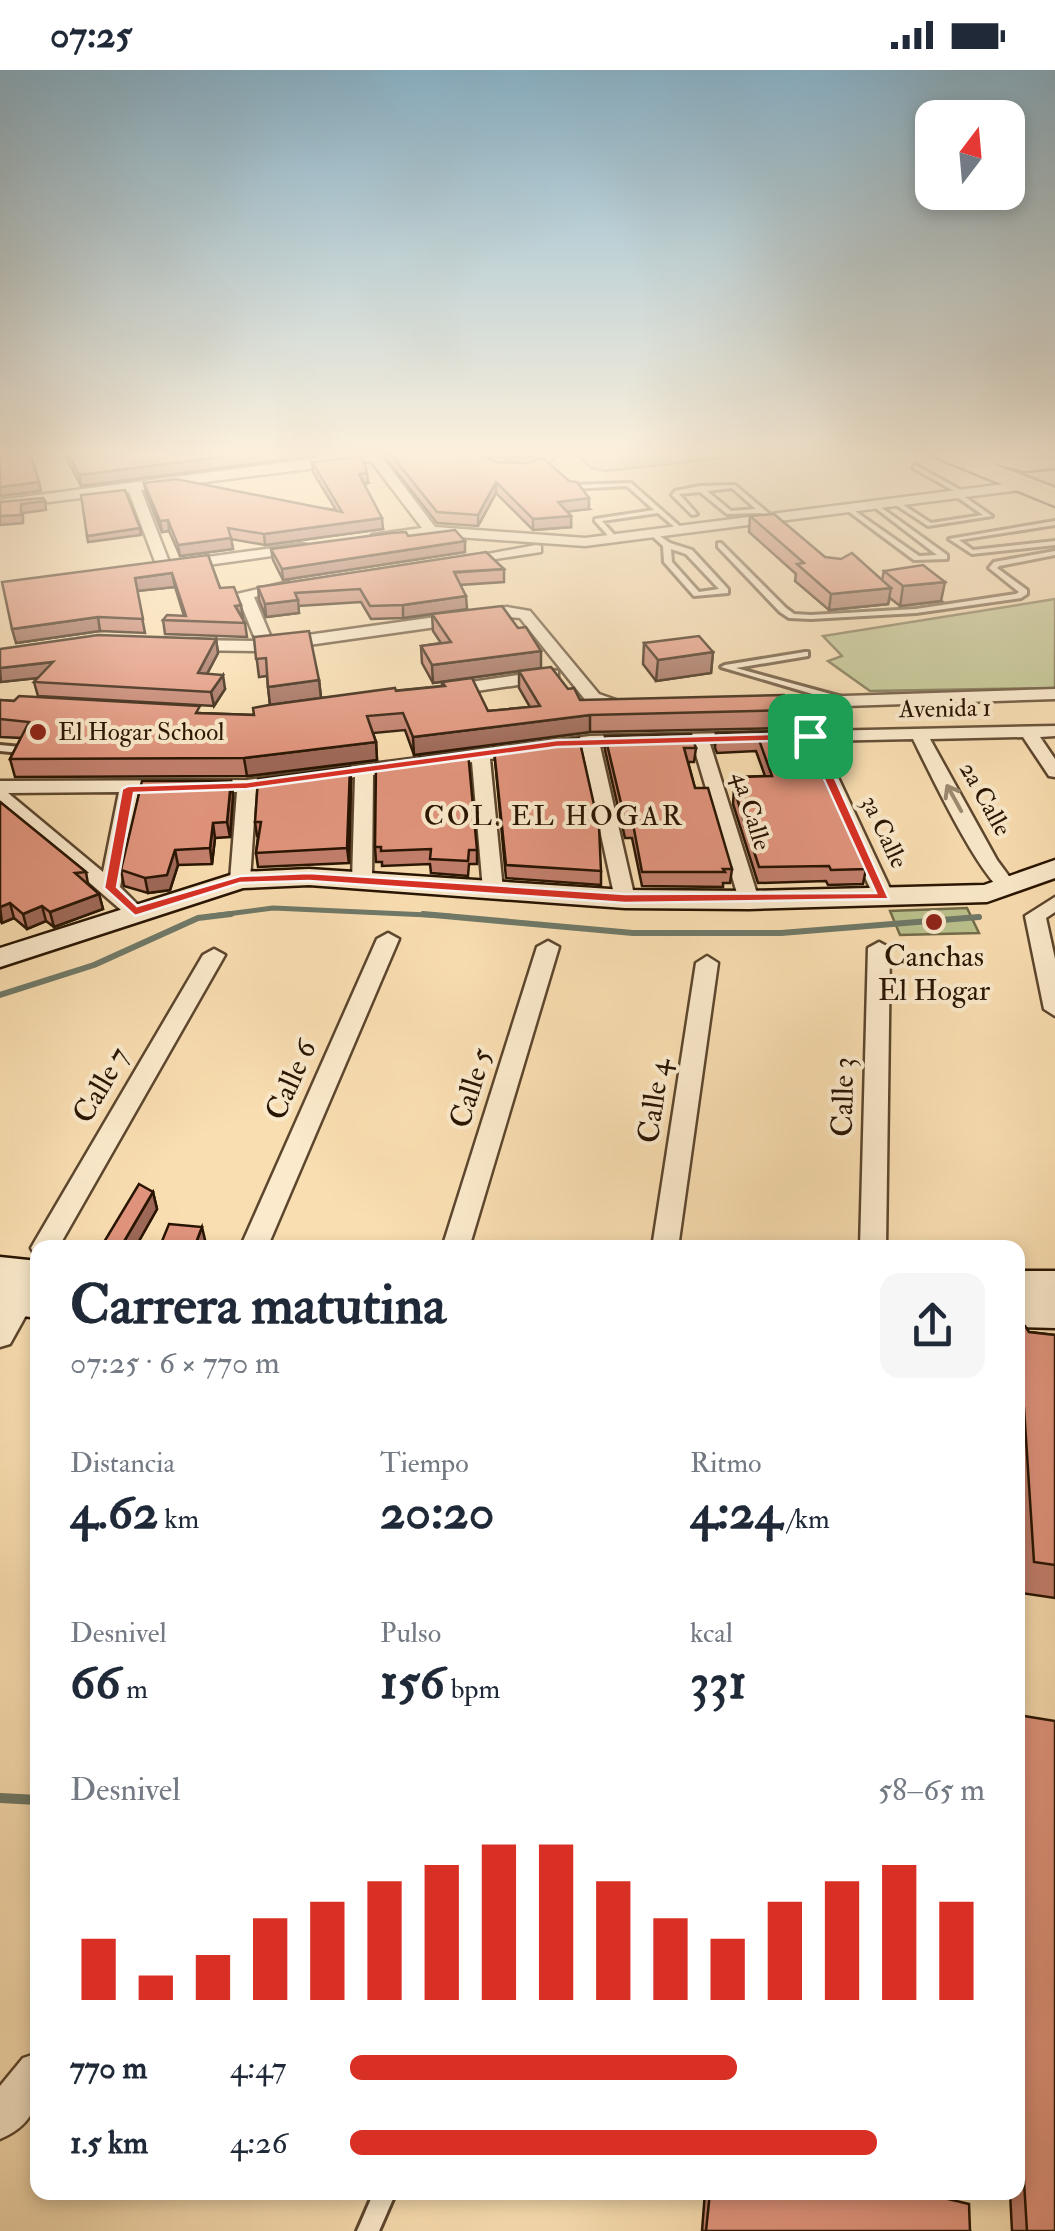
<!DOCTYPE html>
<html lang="es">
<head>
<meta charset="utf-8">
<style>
  body { margin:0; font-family:"IM FELL Double Pica",serif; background:#f6f6f7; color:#1f2937; height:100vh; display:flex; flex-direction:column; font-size:38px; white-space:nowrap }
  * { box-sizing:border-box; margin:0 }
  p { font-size:32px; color:#747a83 }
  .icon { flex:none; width:55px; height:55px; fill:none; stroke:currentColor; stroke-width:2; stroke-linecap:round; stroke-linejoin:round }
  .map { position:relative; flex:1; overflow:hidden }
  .details { position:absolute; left:30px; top:1170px; width:995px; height:960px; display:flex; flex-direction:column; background:#fff; border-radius:20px; box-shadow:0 5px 15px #0003 }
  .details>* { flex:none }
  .needle { width:65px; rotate:16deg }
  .controls { position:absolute; left:915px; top:30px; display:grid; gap:20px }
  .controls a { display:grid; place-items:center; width:110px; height:110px; border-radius:20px; background:#fff; box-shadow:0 5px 15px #0003; font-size:50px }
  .pin { position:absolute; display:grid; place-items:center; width:85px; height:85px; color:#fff; margin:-42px; border-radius:20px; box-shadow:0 5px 15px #0006 }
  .round { display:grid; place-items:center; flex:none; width:105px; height:105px; border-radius:20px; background:#f6f6f7 }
  .overview { display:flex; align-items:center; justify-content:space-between; height:170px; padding:0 40px }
  h1 { font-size:55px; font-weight:700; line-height:75px }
  .stats { display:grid; grid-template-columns:repeat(3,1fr); gap:15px; height:170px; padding:10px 40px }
  .stats div { display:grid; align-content:center }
  .stats b { font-size:50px; font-weight:700 }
  .stats small { font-size:28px; font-weight:400 }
  .stats p { font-size:28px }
  .chart { height:280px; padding:20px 40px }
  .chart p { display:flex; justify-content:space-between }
  .chart svg { width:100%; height:180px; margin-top:10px; stroke:#d93025; stroke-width:6 }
  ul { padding:0 40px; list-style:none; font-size:32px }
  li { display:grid; grid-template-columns:160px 120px 1fr; align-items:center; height:75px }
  li i { height:25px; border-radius:12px; background:#d93025 }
  .status { display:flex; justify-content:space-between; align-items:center; height:70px; padding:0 50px; background:#fff; direction:ltr }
  .status svg { height:28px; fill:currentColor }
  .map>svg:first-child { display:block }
  .green { fill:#bbc28d; stroke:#726b48; stroke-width:2.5 }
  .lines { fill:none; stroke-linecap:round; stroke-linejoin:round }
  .stream-far2 { stroke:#6f7968; stroke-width:5 }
  .stream-far1 { stroke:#6f7968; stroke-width:6 }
  .stream { stroke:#6f7968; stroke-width:10 }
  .lane-casing { stroke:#5c462e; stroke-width:6 }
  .street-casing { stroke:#5c462e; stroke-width:5 }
  .secondary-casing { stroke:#281402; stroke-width:5 }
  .primary-casing { stroke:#281402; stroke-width:5 }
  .lane { fill:#fbeacc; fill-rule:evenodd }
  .street { fill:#fbeacc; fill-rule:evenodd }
  .secondary { fill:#fbeacc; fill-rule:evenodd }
  .primary { fill:#f9deb1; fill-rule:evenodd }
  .wall { fill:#c27f6c; stroke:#281402; stroke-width:2.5 }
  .shaded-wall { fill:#9e6858; stroke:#281402; stroke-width:2.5 }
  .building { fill:#e1947d; stroke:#281402; stroke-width:2.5 }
  .oneway { stroke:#9c8a71 }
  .route { fill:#d93025; stroke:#fff; stroke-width:2.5; fill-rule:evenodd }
  .poi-dot { fill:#8f2418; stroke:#fbeacc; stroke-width:4 }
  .labels { text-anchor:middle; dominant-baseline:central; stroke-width:8; stroke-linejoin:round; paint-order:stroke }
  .far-street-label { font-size:25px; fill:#281402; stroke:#fbeacc }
  .far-poi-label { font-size:25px; fill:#281402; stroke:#fbeacc; text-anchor:start }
  .far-neighbourhood-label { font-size:28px; letter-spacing:2.5px; fill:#281402; stroke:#fbeacc }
  .poi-label { font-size:30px; fill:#281402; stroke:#fbeacc }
  .street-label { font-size:30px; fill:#281402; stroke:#fbeacc }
</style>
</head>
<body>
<div class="status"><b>07:25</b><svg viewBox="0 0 49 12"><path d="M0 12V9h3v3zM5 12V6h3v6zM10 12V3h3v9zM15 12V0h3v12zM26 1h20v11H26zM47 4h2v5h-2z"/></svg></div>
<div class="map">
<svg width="1055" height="2161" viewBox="0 0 1055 2161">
  <rect width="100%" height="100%" fill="#f9deb1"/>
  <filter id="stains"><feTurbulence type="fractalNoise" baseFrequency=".002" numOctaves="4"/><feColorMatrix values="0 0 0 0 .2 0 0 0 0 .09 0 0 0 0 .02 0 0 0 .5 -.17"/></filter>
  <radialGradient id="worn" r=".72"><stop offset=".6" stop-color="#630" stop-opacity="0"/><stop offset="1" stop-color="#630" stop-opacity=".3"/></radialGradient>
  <!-- green -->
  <g class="green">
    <path d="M777,382L606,401L591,398L574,382Z"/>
    <path d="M1055,529V618L870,621L828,591L842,586L823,566Z"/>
    <path d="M967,838L979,863L900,865L890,841Z"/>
  </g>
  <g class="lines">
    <!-- stream-far2 -->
    <path class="stream-far2" d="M212,846L273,838L450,846"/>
    <!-- stream-far1 -->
    <g class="stream-far1">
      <path d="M423,844L633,863H781L979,847"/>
      <path d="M0,925L94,895L198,848L231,844"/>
    </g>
    <!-- stream -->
    <path class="stream" d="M0,1728L38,1730"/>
    <defs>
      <g id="lane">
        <path d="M952,382H962L1055,418V422Z"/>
        <path d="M915,395L964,422V424L962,425L992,446L928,456L893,433V431H897L931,453L983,445L954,425L956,422L913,398Z"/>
        <path d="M631,413L683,459V461H679L658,443L602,451L617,468L611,469L595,451V449L654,440L627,416L572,419L569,417L572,415Z"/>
        <path d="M735,415L781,454V456H777L761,443L727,444L700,422L679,424L697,444L692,445L672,425L675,421L700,416ZM732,418L756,439L731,441L707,421Z"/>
        <path d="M875,433L947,485V489L914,490L844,438L849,437L919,486L937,485L873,436L872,435Z"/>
        <path d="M1055,451V455L959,470L973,480L1055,471V475L972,484L949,469Z"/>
        <path d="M650,462H654L670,473L692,480L728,519V523L694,526L664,492L663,476L650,464ZM671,479L686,484L719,519L699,522L672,492Z"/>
        <path d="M721,473L786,538L794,544L811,545L916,539L1016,524L1019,522L989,498L994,492L1055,481V485L999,496L997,498L1027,520V524L1021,528L916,543L811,549L789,548L780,542L718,477V473Z"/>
        <path d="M805,582H808V586L736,598L849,629V633H843L721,597L725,595Z"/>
        <path d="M0,675L21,677L25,680L21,683L0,681Z"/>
        <path d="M374,2122H396L379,2161H357Z"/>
      </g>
      <g id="street">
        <path d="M0,382H15L0,387Z"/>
        <path d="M365,382H378L435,457L585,468L1020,412L1027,416L1020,420L585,476L431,465L377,472L372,471V465L422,458L371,391L141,420L171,497L164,501L157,497L129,422L0,438V430Z"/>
        <path d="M462,382L513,392L561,382C537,408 487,405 462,382Z"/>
        <path d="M302,474L307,475V481L179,499L172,495L179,491Z"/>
        <path d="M536,475L541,476V482L457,495L450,491Z"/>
        <path d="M288,512L295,516L293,519L254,527L272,570L507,537L530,541L599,624L639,638L630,643L587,632L520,548L507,547L266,581L186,580L178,575L186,570L256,571L237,524Z"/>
        <path d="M552,600L558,601V609L443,626L435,621L443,616Z"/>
        <path d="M1055,619V629L755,639L746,634L755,629Z"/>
        <path d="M1055,656V666L1040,667L1055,689V707L1049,706L1023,667L930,669L997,790L1017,817L1007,823C983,816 927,697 913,669L821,671L894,827L884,833L874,827L804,672L710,674L759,830L749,836L739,830L693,674L600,676L635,829L625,835L615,829L582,677L490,689L503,820L493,826L483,820L472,692L373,705L372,811L362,817L352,811L355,707L256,720L250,810L240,816L230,810L237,722H138L120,817L145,842L135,848L128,846L0,735V711L247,710L590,666ZM119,722L103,802L8,723Z"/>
        <path d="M1055,827V842L1046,848L1055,889V946L1044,939L1025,846Z"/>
        <path d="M388,863L399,869L267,1178H240L377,869Z"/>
        <path d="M548,871L559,877L469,1178H442L537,877Z"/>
        <path d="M879,872L890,878L886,1178H860L868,878Z"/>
        <path d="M214,879L225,885L58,1178H38V1186L35,1185L31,1178L35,1171L203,885Z"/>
        <path d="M707,886L718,893L678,1178H652L696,893Z"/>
        <path d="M20,1221L30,1224L34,1231L10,1274L0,1277V1241L10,1224Z"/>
        <path d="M38,1983C38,2022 43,2051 0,2069V2016L23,1988Z"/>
      </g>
      <g id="secondary">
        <path d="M1055,790V808L987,832L749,839L625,838L309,815L243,818L0,897V878L240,802L309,799L625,820L749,821L984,815Z"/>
        <path d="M0,1187L38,1191V1248L0,1243Z"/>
        <path d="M1018,1201H1055V1258L1018,1257Z"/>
      </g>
      <g id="primary">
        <path d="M923,382H952L1055,422V436Z"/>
        <path d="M984,382L1024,389L1055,386V398L1024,401L983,391L980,387Z"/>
      </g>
    </defs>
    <!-- lane casing -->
    <use href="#lane" class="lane-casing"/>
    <!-- street casing -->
    <use href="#street" class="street-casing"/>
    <!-- secondary casing -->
    <use href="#secondary" class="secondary-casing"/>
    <!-- primary casing -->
    <use href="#primary" class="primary-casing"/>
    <!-- lane -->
    <use href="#lane" class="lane"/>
    <!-- street -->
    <use href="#street" class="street"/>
    <!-- secondary -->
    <use href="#secondary" class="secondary"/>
    <!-- primary -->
    <use href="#primary" class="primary"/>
  </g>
  <!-- wall -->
  <g class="wall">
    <path d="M63,382H344L81,416Z"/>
    <path d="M381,382H471L589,439L567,441L571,446V457L533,460L496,423L478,456L437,453Z"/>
    <path d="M484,382H539L513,388Z"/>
    <path d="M312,392L368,413L364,414L383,459L265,475L231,469L233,479L180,486L169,461L162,462L146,423L144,413L336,440L313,402Z"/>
    <path d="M750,446L825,487L882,510L884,501L941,531L900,536L890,528L888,534L829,540L795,511L796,504L749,462Z"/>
    <path d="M408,466L465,482L283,510L273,490L271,479Z"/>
    <path d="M208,485L220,518L245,553L247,567L165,564L163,550L184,546L175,517L137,521L145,563L100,561L16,573Z"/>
    <path d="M504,499V512L460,515L467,539L403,548L371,549L361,532L298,536L299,543L266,547L259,530L258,517Z"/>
    <path d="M432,544L541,598L433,613L422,593L421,576L441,573L433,561Z"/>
    <path d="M254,567L319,610L321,628L442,616V612L488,641L530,637L519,618V601L568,619L580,630L790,640L787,658L590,662L414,685L405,660L373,663L376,672L377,690L247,706L15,707L10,689L21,668L0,667V630L201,643L254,645L270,635L267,606L259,607Z"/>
    <path d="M216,569L218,583L207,604L225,619L214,636L38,626L34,612L38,608L1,612L0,607Z"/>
    <path d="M644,573L713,582L711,603L656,611L643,594Z"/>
    <path d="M796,661L807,691L866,799L863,814L828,815L826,811L758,813L733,734L734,719L740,718L741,707L765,706L756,681L717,683L715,678L716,663Z"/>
    <path d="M605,666L696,678L694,692H688L695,718L732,799L730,813H723V817L642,816L632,768H625L605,680Z"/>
    <path d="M494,679L601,801V815L506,808Z"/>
    <path d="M420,688L477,780V794H469L468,806L431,803L430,794L382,796V792H376L375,777L420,692Z"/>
    <path d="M350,697L351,711L349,793L258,797L256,783L258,766H257L255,752Z"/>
    <path d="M231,711L233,726L230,767L215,768L212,794L178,795L170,820L148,823L124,816L121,800Z"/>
    <path d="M0,732L86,802L88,814L99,824L103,839L54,857L46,851L27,859L14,848L2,853L0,851Z"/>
    <path d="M153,1122L157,1139L135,1178H106L104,1172Z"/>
    <path d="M1018,1255L1029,1262L1055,1265V1528L1021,1523L1018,1459Z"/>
    <path d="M1018,1645L1055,2161H1012L1010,2122H1018Z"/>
    <path d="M705,2122H919L970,2161H702Z"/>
  </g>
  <!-- shaded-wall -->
  <g class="shaded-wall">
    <path d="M259,382H344L81,416L79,405Z"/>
    <path d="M513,382H539L513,388Z"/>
    <path d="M367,403L368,413L360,414L359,404Z"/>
    <path d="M39,412L41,421L0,426V417Z"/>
    <path d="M496,412V423L478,456V445Z"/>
    <path d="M589,428V439L558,443V432Z"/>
    <path d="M45,431L46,440L23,443V453L0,455V446L21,434Z"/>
    <path d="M571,446V457L533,460V449Z"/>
    <path d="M382,448L383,459L265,475L264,464Z"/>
    <path d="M168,450L169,461L162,462L160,451Z"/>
    <path d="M140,458L141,465L88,472L87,466Z"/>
    <path d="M231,468L233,479L180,486L178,475Z"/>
    <path d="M465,471V482L283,510L282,499Z"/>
    <path d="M172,503L175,517L137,521L135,508Z"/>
    <path d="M945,512L941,531L900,536L903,516Z"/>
    <path d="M891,518L888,534L829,540L831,524Z"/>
    <path d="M466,526L467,539L403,548V535Z"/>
    <path d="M298,530L299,543L266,547L265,534Z"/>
    <path d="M241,535L243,549L235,536Z"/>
    <path d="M98,547L100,561L16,573L12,559Z"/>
    <path d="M216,569L218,583L200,617L198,603Z"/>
    <path d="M541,581V598L433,613L432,595Z"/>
    <path d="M713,582L711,603L656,611L658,590Z"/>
    <path d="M53,592L56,606L1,612L0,598Z"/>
    <path d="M223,605L225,619L214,636L211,622Z"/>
    <path d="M319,610L321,628L270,635L268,617Z"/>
    <path d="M590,645V662L414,685L413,667Z"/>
    <path d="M376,672L377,690L247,706L244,688Z"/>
    <path d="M350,697L351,711L349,793L347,778Z"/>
    <path d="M231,711L233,726L230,767L227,752Z"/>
    <path d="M213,753L215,768L212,794L210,778Z"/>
    <path d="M175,780L178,795L170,820L148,823L145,808Z"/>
    <path d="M99,824L103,839L54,857L50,842Z"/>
    <path d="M10,833L14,848L2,853L0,837Z"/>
    <path d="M42,836L46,851L27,859L23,844Z"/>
    <path d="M153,1122L157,1139L135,1178H123L122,1175Z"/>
    <path d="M202,1157L206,1174L204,1178H194Z"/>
  </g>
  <!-- building -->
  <g class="building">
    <path d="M67,382H259L79,405Z"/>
    <path d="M389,382H471L497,392L526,393L543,388L569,411L577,412L589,428L558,432L571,446L533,449L496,412L478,445L437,442Z"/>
    <path d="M30,383L39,412L0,417V386Z"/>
    <path d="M362,386L367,403L359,404L382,448L264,464L228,458L231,468L178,475L168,450L160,451L144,413L176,409L342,442L312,392Z"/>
    <path d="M125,420L140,458L87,466L81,425Z"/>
    <path d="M43,428L45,431L21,434V445L0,446V432Z"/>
    <path d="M774,444L825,487L841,489L852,483L891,518L831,524L797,494L804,493L750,446Z"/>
    <path d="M455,460L465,471L282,499L271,479L391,463L406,462L408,466Z"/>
    <path d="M486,482L504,499L454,502L466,526L403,535L370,536L360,519L295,523L298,530L265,534L258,517Z"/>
    <path d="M208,485L220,518L234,517L241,535L235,536L245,553L163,550L167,545L186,546L172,503L135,508L143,549L98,547L12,559L2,512Z"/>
    <path d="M923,495L945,512L903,516L884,501Z"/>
    <path d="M502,536L518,558L526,557L541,581L432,595L421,576L451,572L432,544Z"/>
    <path d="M309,561L319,610L268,617L266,588L256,589L254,567Z"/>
    <path d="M98,565L216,569L198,603L223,605L211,622L34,612L53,592L0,598V579Z"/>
    <path d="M699,566L713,582L658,590L644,573Z"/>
    <path d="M551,597L568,619L574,618L580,630L784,625L790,640L590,645L413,667L403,643L367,646L376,672L244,688L10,689L29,652L0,649V630L14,631L19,626L200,636L196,643L254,645L253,638L269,635L395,618L396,621L445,616L442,612L472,608L488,641L540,636L519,601Z"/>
    <path d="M796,661L807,691H814L821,703L866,799L831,800L829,796L759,797L734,719L745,718L741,707L772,706L758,667L718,668L716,663Z"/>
    <path d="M691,664L696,678H684L695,718H708L732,799H723L725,802H642L633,754H626L605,666Z"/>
    <path d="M579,668L599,757L601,801L506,795L494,679Z"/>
    <path d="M468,682L477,780H469L468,791L430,789L431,779L381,781V777H375L376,694L421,692L420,688Z"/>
    <path d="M350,697L347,778L256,783L261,752H255L258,709Z"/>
    <path d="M142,711H231L227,752L213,753L210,778L175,780L167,805L145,808L121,800Z"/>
    <path d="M0,732L86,802L75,803L99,824L50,842L42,836L23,844L10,833L0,837Z"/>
    <path d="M139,1114L153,1122L122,1175L104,1172Z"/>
    <path d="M169,1154L202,1157L194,1178L160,1176Z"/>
    <path d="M257,1174L280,1178H258Z"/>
    <path d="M1018,1255L1025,1256L1029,1262L1055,1265V1495L1034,1492L1024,1338L1018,1337Z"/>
    <path d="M1018,1645L1055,1651V2161H1027L1018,2012Z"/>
    <path d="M710,2122H919L969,2134L970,2161H706Z"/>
  </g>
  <!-- one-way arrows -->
  <defs><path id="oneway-shaft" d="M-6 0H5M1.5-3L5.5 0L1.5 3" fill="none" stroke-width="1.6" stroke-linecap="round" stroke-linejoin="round" transform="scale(2.5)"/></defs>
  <use class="oneway" href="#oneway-shaft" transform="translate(954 728) rotate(-119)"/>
  <!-- sky -->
  <linearGradient id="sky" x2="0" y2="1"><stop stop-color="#8ab7d0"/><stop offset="0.56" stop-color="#fcf0dc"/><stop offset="1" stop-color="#fcf0dc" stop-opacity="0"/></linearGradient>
  <rect width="1055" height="685" fill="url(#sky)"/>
  <!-- route -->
  <path class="route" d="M810,663L816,666L889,829L625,833L309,811L240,813L135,846L104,818L122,719L128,716L247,712L557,670ZM806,670L876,823L625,824L309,803L240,806L137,836L117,817L134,723L247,719L557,677Z"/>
  <!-- markers -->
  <g class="poi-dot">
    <circle cx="38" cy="662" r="10"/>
    <circle cx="934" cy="852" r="10"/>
  </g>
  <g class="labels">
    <!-- far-street labels -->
    <g class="far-street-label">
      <text transform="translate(945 639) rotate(-1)">Avenida 1</text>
      <text transform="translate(985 729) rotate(61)">2a Calle</text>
      <text transform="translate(751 741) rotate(73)">4a Calle</text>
      <text transform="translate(884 762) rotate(65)">3a Calle</text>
    </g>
    <!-- far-poi labels -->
    <g class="far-poi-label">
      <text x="58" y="662">El Hogar School</text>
    </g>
    <!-- far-neighbourhood labels -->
    <g class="far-neighbourhood-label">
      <text x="554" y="746">COL. EL HOGAR</text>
    </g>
    <!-- poi labels -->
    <g class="poi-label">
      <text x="934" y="886">Canchas<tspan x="934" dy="34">El Hogar</tspan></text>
    </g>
    <!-- street labels -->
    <g class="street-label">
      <text transform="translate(291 1010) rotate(-66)">Calle 6</text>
      <text transform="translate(101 1015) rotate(-60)">Calle 7</text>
      <text transform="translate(471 1018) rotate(-73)">Calle 5</text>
      <text transform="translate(843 1027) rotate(-89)">Calle 3</text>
      <text transform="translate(654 1031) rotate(-82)">Calle 4</text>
    </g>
  </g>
  <rect width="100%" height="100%" filter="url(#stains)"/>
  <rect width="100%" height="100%" fill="url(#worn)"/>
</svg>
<div class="controls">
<a><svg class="needle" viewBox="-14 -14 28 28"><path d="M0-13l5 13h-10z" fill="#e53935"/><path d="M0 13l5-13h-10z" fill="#747a83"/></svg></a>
</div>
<div class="pin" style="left:810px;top:666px;background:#1e9e55"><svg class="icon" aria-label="arrive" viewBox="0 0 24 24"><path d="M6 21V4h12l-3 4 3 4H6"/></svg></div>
<section class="details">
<div class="overview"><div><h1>Carrera matutina</h1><p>07:25 · 6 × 770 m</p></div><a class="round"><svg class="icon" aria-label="share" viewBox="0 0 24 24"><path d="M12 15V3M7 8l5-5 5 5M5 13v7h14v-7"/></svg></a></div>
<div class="stats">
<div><p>Distancia</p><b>4.62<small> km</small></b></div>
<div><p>Tiempo</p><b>20:20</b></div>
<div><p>Ritmo</p><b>4:24<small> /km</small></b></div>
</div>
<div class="stats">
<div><p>Desnivel</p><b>66<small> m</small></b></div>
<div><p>Pulso</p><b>156<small> bpm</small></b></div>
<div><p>kcal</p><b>331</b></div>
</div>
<div class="chart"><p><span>Desnivel</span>58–65 m</p>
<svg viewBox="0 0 160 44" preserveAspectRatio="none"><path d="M5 44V29M15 44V38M25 44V33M35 44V24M45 44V20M55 44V15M65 44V11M75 44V6M85 44V6M95 44V15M105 44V24M115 44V29M125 44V20M135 44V15M145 44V11M155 44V20"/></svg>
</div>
<ul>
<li><b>770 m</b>4:47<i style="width:61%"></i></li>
<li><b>1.5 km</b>4:26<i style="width:83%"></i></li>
</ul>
</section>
</div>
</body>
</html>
